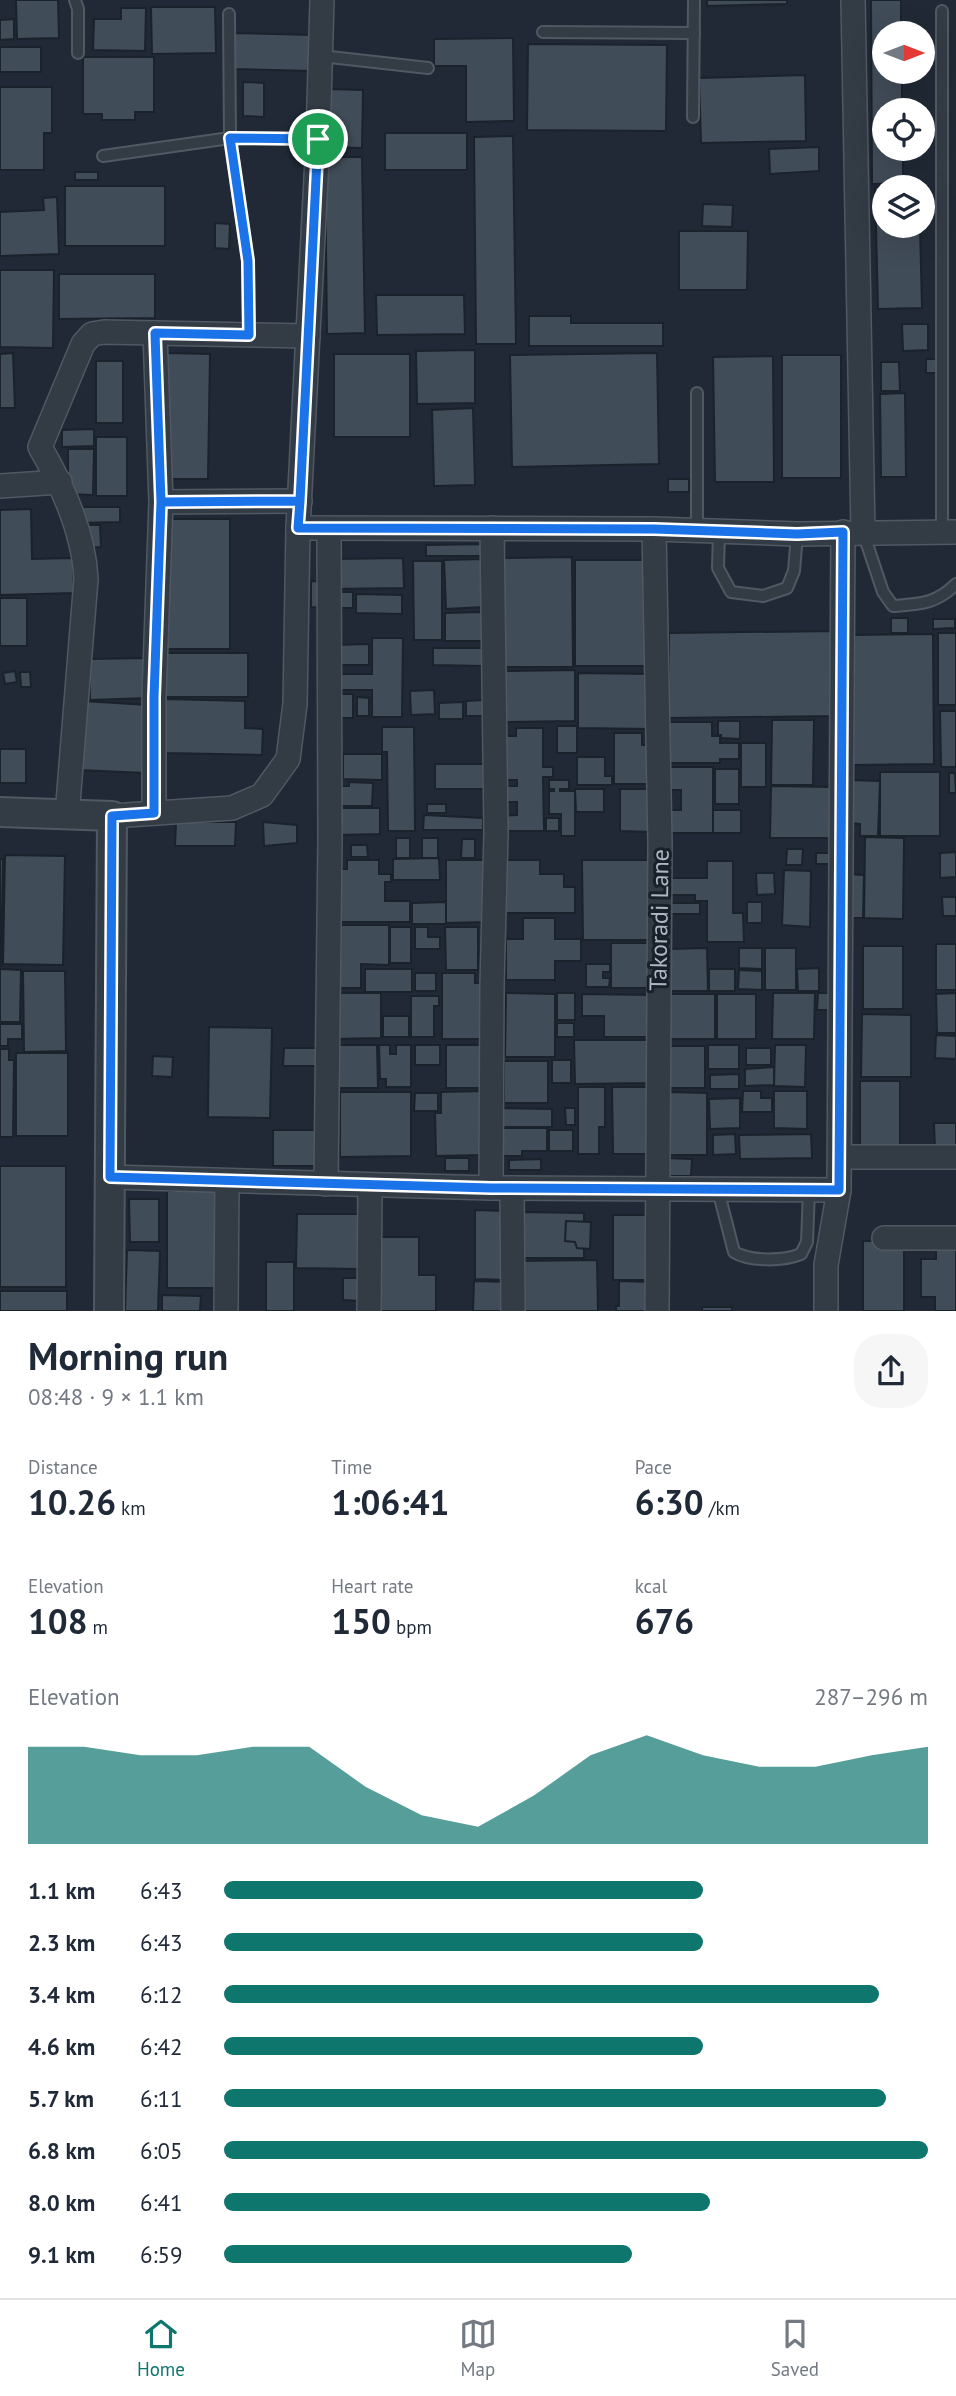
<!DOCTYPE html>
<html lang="en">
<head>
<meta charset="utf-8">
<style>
  body { margin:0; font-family:"PT Sans",sans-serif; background:#f6f6f7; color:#1f2937; height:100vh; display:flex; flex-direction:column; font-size:26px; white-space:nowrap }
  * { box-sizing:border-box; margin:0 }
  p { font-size:23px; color:#747a83 }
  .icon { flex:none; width:38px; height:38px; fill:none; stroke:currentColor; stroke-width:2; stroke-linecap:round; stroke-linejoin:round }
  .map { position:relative; height:1311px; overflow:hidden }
  .panel { display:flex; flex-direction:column; background:#fff; flex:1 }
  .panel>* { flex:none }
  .needle { width:46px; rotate:90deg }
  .fabs { position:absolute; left:872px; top:21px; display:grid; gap:14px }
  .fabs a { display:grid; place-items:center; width:63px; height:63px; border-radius:50%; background:#fff; box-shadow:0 7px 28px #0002; font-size:35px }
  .pin { position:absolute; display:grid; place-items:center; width:60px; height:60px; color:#fff; margin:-30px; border:4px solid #fff; border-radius:50%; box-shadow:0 2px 7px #0007 }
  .round { display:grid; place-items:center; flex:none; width:74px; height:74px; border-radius:28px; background:#f6f6f7 }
  .headline { display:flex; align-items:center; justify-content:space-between; height:119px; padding:0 28px }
  h1 { font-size:38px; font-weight:800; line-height:52px }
  .metrics { display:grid; grid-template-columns:repeat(3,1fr); gap:10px; height:119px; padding:7px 28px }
  .metrics div { display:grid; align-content:center }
  .metrics b { font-size:35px; font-weight:800 }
  .metrics small { font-size:19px; font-weight:400 }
  .metrics p { font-size:19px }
  .chart { height:196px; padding:14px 28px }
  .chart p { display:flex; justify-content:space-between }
  .chart svg { width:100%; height:126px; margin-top:7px; fill:#0f766e; opacity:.7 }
  ul { padding:0 28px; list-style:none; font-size:23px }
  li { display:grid; grid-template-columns:112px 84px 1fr; align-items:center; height:52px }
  li i { height:18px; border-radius:9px; background:#0f766e }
  .tab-bar { display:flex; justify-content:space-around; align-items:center; height:98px; border-top:2px solid #e0e1e3; background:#fff; font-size:19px; color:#747a83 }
  .tab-bar a { display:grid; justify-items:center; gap:4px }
  .tab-bar .current { color:#0f766e }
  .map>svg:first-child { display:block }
  .building { fill:#414c59; stroke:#1a222c; stroke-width:2 }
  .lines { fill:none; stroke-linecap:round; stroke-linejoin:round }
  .service-casing { stroke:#505963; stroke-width:14 }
  .minor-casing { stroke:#505963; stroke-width:26 }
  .tertiary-casing { stroke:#505963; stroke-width:32 }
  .service { stroke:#333b45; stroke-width:10 }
  .minor { stroke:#333b45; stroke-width:23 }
  .tertiary { stroke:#333b45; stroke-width:28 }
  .route-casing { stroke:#fff; stroke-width:14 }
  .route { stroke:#1a73e8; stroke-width:9 }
  .labels { text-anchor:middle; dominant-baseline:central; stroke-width:6; stroke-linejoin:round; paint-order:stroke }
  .street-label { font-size:24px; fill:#adb6c2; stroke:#18202a }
</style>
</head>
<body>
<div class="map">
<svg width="956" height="1311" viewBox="0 0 956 1311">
  <rect width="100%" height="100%" fill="#202935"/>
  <!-- building -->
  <g class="building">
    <path d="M16,0H58L59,38L17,39Z"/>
    <path d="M707,0H787V4L707,6Z"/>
    <path d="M871,0H901V33H884V72H902V110H884V149H903V183L872,184Z"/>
    <path d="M151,7H215L216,53L152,54Z"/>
    <path d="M121,8H146L145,51L93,50L94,19H121Z"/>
    <path d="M14,19V39L0,40V20Z"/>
    <path d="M233,33L312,35V71L233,69Z"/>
    <path d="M513,38L514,121L466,122V66H434V39Z"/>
    <path d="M528,44L667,45L666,131L527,130Z"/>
    <rect x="0" y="47" width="41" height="25"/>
    <path d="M83,57H154V112H135V120H102V114H83Z"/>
    <path d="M805,75L806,141L701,143L699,78Z"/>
    <path d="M243,82L264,83V117L243,116Z"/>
    <path d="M0,87H52V133H44V170H0Z"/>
    <path d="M328,89L363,90L362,148L328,147Z"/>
    <rect x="385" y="133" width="82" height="37"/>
    <path d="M513,136L516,344H476L474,137Z"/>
    <path d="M819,147V171L770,174L769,149Z"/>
    <path d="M325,157H362L365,333L327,334Z"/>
    <rect x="75" y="172" width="23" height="8"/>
    <rect x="65" y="186" width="100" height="60"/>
    <path d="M875,187H884V226H920L922,308L878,309Z"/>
    <path d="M57,197L59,254L0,256V212L44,210L43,198Z"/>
    <path d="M703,204L733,205L732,227L702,226Z"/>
    <path d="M215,223L230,224L229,249L215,248Z"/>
    <path d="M679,231H748L747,290H679Z"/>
    <path d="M0,270H54L53,348L0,347Z"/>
    <path d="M59,274H155V318L59,319Z"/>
    <path d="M376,295H464L465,334L377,335Z"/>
    <path d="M529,316H571V323H663V346H529Z"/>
    <path d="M902,324H928V350L903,351Z"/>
    <path d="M475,350V403L417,404L416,351Z"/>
    <path d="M13,353L15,408H0V354Z"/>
    <path d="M167,353L210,354L208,479H165Z"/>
    <path d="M657,353L659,464L512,467L510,355Z"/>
    <rect x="334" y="354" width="76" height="83"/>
    <rect x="782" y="355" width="59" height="123"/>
    <path d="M773,356L774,482H715L713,357Z"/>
    <rect x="926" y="359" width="14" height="14"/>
    <rect x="96" y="361" width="27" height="62"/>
    <path d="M881,362H899L900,391H881Z"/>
    <path d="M905,393L906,477H881L880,394Z"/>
    <path d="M473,408L475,485L434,486L432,410Z"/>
    <path d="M94,429V446L62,447V430Z"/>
    <rect x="96" y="437" width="31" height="59"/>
    <path d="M68,449H94L93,495L68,494Z"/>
    <rect x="668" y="479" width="21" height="13"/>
    <path d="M76,507H120V522L76,523Z"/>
    <path d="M31,509L32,559L73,558L74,593L0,595V510Z"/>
    <rect x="165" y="519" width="65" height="130"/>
    <path d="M84,525H100L101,547L85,548Z"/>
    <path d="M486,544V556H426V545Z"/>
    <path d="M572,557L573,667H501L500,558Z"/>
    <path d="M403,558L404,588L332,589V559Z"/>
    <path d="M482,559L483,607L446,609L444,560Z"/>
    <rect x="575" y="560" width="76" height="106"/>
    <path d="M413,561H442V640H414Z"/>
    <path d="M311,581L326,582L325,608L311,607Z"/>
    <rect x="337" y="592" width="16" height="16"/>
    <path d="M356,594L402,595V614L356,613Z"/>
    <rect x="0" y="598" width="27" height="48"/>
    <path d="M483,612V641H445V613Z"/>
    <rect x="891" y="618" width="17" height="15"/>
    <path d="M933,619H955V628L933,629Z"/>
    <path d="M836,631L837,716L669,718V633Z"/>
    <rect x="938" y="633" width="18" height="72"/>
    <path d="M933,634L934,764L850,765L849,635Z"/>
    <path d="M372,638H403L402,717H372V690H339V674H372Z"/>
    <path d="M369,644V665H334V645Z"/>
    <path d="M433,648H483V666L433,665Z"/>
    <rect x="166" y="653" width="82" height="44"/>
    <path d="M147,658L148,698L90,700L89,659Z"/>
    <path d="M575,670V721L501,722L500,671Z"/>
    <path d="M15,671L17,682L5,684L3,673Z"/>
    <path d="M20,672H30L31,687H21Z"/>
    <path d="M578,673L650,674V729L578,728Z"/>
    <path d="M434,690L435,714L411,715L410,691Z"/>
    <rect x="338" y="694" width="15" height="24"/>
    <path d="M357,697L369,698V716H357Z"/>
    <path d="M166,699L245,701V728L263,729L262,755L166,753Z"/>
    <path d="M484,700V716H466V701Z"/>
    <path d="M83,701L148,705L145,773L79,770Z"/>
    <path d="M463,702V719H439V703Z"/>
    <path d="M940,711H956V767H941Z"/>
    <path d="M772,720H814L813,785H771Z"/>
    <path d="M718,721H740V739L721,738V735H718Z"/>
    <path d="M668,722H712V736H720V743H739V759H720V763H668Z"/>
    <rect x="557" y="726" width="20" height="27"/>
    <path d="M382,727H414L415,831H388L387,752H382Z"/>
    <path d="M516,728H543V767H553V777H543L544,831H502V816L517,815V802H503V786H517V780H501V736H516Z"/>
    <path d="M614,733H642V745H650V784H614Z"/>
    <rect x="741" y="743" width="25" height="44"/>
    <rect x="0" y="749" width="26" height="34"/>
    <path d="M343,754H382V780L343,779Z"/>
    <path d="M577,757H605V776H612V785H577Z"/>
    <path d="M435,764H487L491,789H435Z"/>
    <path d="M668,767H713V833H668L667,810H681V790H668Z"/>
    <rect x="715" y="769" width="24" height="35"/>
    <rect x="880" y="772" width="60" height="64"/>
    <path d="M949,773H955L956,793H949Z"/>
    <path d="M549,780H569V789H560V791H575V836H561V814H549V791H554V789H549Z"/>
    <path d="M848,780L880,781L878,836H860V824L848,823Z"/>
    <path d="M349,782L373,783L372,806H337L338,786H349Z"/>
    <path d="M771,786L832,787V838H770Z"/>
    <path d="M575,789H604V812H576Z"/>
    <path d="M620,789H650V832L620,831Z"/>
    <rect x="427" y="804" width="19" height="9"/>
    <path d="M338,808H380V834L338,835Z"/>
    <rect x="713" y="810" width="28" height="23"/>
    <path d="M424,815L483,818V830H423Z"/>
    <rect x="546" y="818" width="13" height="13"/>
    <path d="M176,822H236L235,846H175Z"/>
    <path d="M263,822L297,825V843L264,846Z"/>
    <path d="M865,837L904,838L903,919L864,918Z"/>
    <rect x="396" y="838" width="14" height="20"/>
    <rect x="422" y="838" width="16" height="20"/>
    <path d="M462,839H475V858H461Z"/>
    <path d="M351,845H367L368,857H351Z"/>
    <path d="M787,849H803L802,865H786Z"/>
    <path d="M956,852V877L940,878V853Z"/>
    <rect x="816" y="853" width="19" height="11"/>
    <path d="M5,855L65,856L63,965L3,964Z"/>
    <path d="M439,858L440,880H393V859Z"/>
    <path d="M0,859H3L1,966H0Z"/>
    <path d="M347,860H379V874H391V882H385V901H410V922H340V869H347Z"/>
    <path d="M446,860H485L486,922L446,923Z"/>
    <path d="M506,860H540V874H564V887H575V913H506Z"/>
    <path d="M582,860H651L652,940H583Z"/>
    <path d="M707,861H733V913H743L744,942H707V901H695V895H669V878H707Z"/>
    <path d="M784,870L811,871L810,927L782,925Z"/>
    <path d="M756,873H774L775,894L757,895Z"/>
    <path d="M847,874L864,875L863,918H846Z"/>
    <path d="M942,897H956V916H943Z"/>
    <path d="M446,902V924H412V903Z"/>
    <rect x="747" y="902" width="15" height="21"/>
    <rect x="671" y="903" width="29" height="11"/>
    <path d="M523,918H555V939H581V961H555V980H506V939H523Z"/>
    <path d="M337,925H389V965L361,964V988H337Z"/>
    <rect x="390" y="927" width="21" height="36"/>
    <path d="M415,927H428V937H440V949H415Z"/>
    <path d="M445,927H478V970H446Z"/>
    <rect x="611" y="943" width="39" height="45"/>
    <rect x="936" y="944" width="20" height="46"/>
    <rect x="863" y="946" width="40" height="63"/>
    <path d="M707,948L708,991H670V949Z"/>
    <path d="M739,948H762V969L739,968Z"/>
    <rect x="765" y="948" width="31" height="42"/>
    <path d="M586,964H610V972H603V978H610L609,987H586Z"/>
    <path d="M819,968V991H798L797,969Z"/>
    <path d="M0,969L21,970L20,1022H0Z"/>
    <rect x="365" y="969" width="47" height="23"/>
    <rect x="709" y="969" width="26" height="22"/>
    <path d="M739,970L762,971V990L738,989Z"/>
    <path d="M23,971H65L66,1051L24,1052Z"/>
    <rect x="415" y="973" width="21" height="18"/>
    <path d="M442,973H475V983H484V1039H442Z"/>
    <path d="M335,993H381V1038L335,1039Z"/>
    <path d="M506,993L555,994V1057H505Z"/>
    <rect x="557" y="993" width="18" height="27"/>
    <path d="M773,993H815L814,1039H772Z"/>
    <path d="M818,993H836V1010H817Z"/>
    <path d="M956,993V1033H937L936,994Z"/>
    <path d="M582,994L651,995V1037H604V1016H582Z"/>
    <rect x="667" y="994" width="48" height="45"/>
    <rect x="717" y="994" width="39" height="45"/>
    <path d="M411,996H439V1006H434V1037H411Z"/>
    <path d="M862,1014L911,1015V1077H861Z"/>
    <rect x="383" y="1016" width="26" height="21"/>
    <rect x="557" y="1023" width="17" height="14"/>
    <path d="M0,1024H22V1039H8V1046H0Z"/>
    <path d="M209,1027L272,1028L270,1118L208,1117Z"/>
    <path d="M936,1035L956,1036V1059L935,1058Z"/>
    <path d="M574,1040H650V1083L575,1084Z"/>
    <path d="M338,1045H377L378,1088H339Z"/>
    <path d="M379,1045H390V1054H396V1045H411V1087H386V1079H380Z"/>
    <rect x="415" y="1045" width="25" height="20"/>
    <rect x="446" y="1045" width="39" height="43"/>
    <rect x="708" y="1045" width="31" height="24"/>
    <path d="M775,1045H806L805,1087L774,1086Z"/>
    <rect x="667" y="1046" width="38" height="42"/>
    <path d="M284,1048H317V1066H283Z"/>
    <rect x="746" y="1048" width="25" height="17"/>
    <path d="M0,1049H9V1060H14L13,1137H0Z"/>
    <rect x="16" y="1053" width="52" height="83"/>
    <path d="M153,1056L173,1057L172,1077L152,1076Z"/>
    <rect x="552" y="1060" width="19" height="23"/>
    <rect x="504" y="1061" width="44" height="42"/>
    <path d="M774,1067V1085L745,1086V1069Z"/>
    <path d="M739,1074V1089H710V1075Z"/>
    <rect x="860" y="1081" width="40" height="71"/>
    <path d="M578,1087H605V1127H599V1154H578Z"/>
    <path d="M612,1087H651V1154H613Z"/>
    <path d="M484,1091L485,1155L436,1156L435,1113H441V1092Z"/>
    <path d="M743,1091H761V1098H772V1112H742Z"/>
    <path d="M774,1091H807V1129L774,1128Z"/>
    <path d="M340,1092H411V1156L340,1157Z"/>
    <path d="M667,1092L707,1093V1155H667Z"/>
    <path d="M415,1093H438V1111H414Z"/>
    <path d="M740,1098V1128L710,1129L709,1099Z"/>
    <path d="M501,1108L552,1109V1127H501Z"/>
    <path d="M565,1108H575V1125H566Z"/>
    <path d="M934,1123H956V1150L935,1151Z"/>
    <path d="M499,1128H547V1151H522V1156H499Z"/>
    <rect x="273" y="1130" width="44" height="36"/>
    <rect x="549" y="1130" width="24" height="21"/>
    <path d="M735,1134L736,1154L713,1155V1135Z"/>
    <path d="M811,1134L812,1158L740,1159L739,1135Z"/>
    <rect x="445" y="1158" width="24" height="13"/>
    <path d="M663,1158L692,1159L691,1176H663Z"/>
    <path d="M541,1159V1170H509V1160Z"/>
    <rect x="0" y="1166" width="66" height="121"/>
    <rect x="167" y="1191" width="53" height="97"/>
    <path d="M129,1199H159V1242H130Z"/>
    <path d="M475,1210L506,1211V1280L475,1279Z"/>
    <path d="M519,1212L584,1213V1258H519Z"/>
    <path d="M297,1214H361L360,1269L296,1268Z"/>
    <path d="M613,1215H650L651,1280H613Z"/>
    <path d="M566,1221L591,1222L590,1249L577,1248L575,1242L565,1241Z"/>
    <path d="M378,1237H419V1275H436V1311H378Z"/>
    <rect x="863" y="1241" width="41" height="70"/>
    <path d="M936,1241L956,1242V1311H935V1297H921V1259H936Z"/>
    <path d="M127,1250L160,1251L158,1311H125Z"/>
    <path d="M597,1260L598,1311H519L518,1261Z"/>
    <rect x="266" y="1262" width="28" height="49"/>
    <path d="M343,1278H360V1301L343,1300Z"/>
    <path d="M474,1281L507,1282V1311H473Z"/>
    <path d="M619,1281L650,1282V1311H616V1306H619Z"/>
    <rect x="0" y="1291" width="67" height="20"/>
    <path d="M162,1295L201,1296L200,1311H162Z"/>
    <rect x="702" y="1307" width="30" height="4"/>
  </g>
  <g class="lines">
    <defs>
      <g id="service">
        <path d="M75,0L78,9V53"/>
        <path d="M942,11V532"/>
        <path d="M229,14L230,138L248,261L249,335"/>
        <path d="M543,32L694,33"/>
        <path d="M321,56L428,68"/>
        <path d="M693,117L694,0"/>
        <path d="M103,156L230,138L318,139"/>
        <path d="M697,393V530"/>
        <path d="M719,532L718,568L731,592L763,596L787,588L794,571L797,534"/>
        <path d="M863,532L883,592L893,606C920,604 936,604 956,584"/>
        <path d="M718,1190L734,1252C750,1262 784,1261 801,1254L807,1242L809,1190"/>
      </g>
      <g id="minor">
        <path d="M853,0L863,532"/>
        <path d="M155,333L161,502"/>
        <path d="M0,486L60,482"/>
        <path d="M298,528L654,529L797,534L956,532"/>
        <path d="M654,529L660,844L657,1311"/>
        <path d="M154,813V697L161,502L300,501"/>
        <path d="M67,815L86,579C84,534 62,485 40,447L83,344L92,334L104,332L308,336"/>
        <path d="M112,816L232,808L262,795L288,759L295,704L298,528L318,139L322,0"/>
        <path d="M840,1157H956"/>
        <path d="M110,1177L491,1188L839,1190"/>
        <path d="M326,1184L330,838L329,529"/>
        <path d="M491,1188L492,985L496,833L492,528"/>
        <path d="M512,1188L513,1311"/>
        <path d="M884,1238H956"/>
        <path d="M226,1311L227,1181"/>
        <path d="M369,1311L370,1185"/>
        <path d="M826,1311V1265L839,1190L843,532"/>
      </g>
      <path id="tertiary" d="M0,812L112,816L109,1311"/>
    </defs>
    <!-- service casing -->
    <use href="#service" class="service-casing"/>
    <!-- minor casing -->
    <use href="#minor" class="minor-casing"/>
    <!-- tertiary casing -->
    <use href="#tertiary" class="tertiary-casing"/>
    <!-- service -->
    <use href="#service" class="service"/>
    <!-- minor -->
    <use href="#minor" class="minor"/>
    <!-- tertiary -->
    <use href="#tertiary" class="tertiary"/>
  </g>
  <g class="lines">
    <defs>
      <path id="route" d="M318,139L300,501L161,502L154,697V813L112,816L110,1177L491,1188L839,1190L843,532L797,534L654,529L298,528L300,501L161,502L155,333L249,335L248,261L230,138L318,139"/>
    </defs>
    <!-- route casing -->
    <use href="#route" class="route-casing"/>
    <!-- route -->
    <use href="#route" class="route"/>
  </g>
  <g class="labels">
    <!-- street labels -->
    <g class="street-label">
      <text transform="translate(659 920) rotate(-89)">Takoradi Lane</text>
    </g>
  </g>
</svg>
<div class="fabs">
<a><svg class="needle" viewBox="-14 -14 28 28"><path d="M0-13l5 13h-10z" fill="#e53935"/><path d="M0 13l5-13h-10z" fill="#747a83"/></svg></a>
<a><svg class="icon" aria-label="locate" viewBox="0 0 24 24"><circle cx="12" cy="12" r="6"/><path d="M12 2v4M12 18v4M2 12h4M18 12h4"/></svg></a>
<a><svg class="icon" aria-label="layers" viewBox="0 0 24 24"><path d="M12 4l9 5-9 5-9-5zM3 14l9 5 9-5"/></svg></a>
</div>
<div class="pin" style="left:318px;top:139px;background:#1e9e55"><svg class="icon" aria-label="arrive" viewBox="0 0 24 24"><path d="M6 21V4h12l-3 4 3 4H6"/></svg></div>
</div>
<section class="panel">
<div class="headline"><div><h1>Morning run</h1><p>08:48 · 9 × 1.1 km</p></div><a class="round"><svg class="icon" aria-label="share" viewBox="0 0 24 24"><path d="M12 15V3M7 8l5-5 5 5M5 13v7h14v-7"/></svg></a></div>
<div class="metrics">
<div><p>Distance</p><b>10.26<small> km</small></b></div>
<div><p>Time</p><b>1:06:41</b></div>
<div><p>Pace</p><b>6:30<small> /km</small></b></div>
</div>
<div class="metrics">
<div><p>Elevation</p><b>108<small> m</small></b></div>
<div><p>Heart rate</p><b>150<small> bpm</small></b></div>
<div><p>kcal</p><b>676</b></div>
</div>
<div class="chart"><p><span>Elevation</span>287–296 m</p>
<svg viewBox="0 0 160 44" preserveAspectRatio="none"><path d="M0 44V10L10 10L20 13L30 13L40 10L50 10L60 24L70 34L80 38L90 27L100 13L110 6L120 13L130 17L140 17L150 13L160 10V44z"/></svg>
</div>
<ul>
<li><b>1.1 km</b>6:43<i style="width:68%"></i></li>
<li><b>2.3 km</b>6:43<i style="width:68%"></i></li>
<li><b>3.4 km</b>6:12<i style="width:93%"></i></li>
<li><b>4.6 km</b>6:42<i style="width:68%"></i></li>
<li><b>5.7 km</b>6:11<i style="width:94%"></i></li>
<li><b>6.8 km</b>6:05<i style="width:100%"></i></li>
<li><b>8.0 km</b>6:41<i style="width:69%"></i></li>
<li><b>9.1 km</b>6:59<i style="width:58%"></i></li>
</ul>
</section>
<nav class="tab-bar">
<a class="current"><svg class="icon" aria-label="home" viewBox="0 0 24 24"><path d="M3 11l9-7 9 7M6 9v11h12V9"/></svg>Home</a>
<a><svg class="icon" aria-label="map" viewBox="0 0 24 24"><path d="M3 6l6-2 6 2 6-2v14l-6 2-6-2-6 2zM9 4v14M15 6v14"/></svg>Map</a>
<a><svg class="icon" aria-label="saved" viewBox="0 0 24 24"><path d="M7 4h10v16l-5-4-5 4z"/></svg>Saved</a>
</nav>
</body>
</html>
